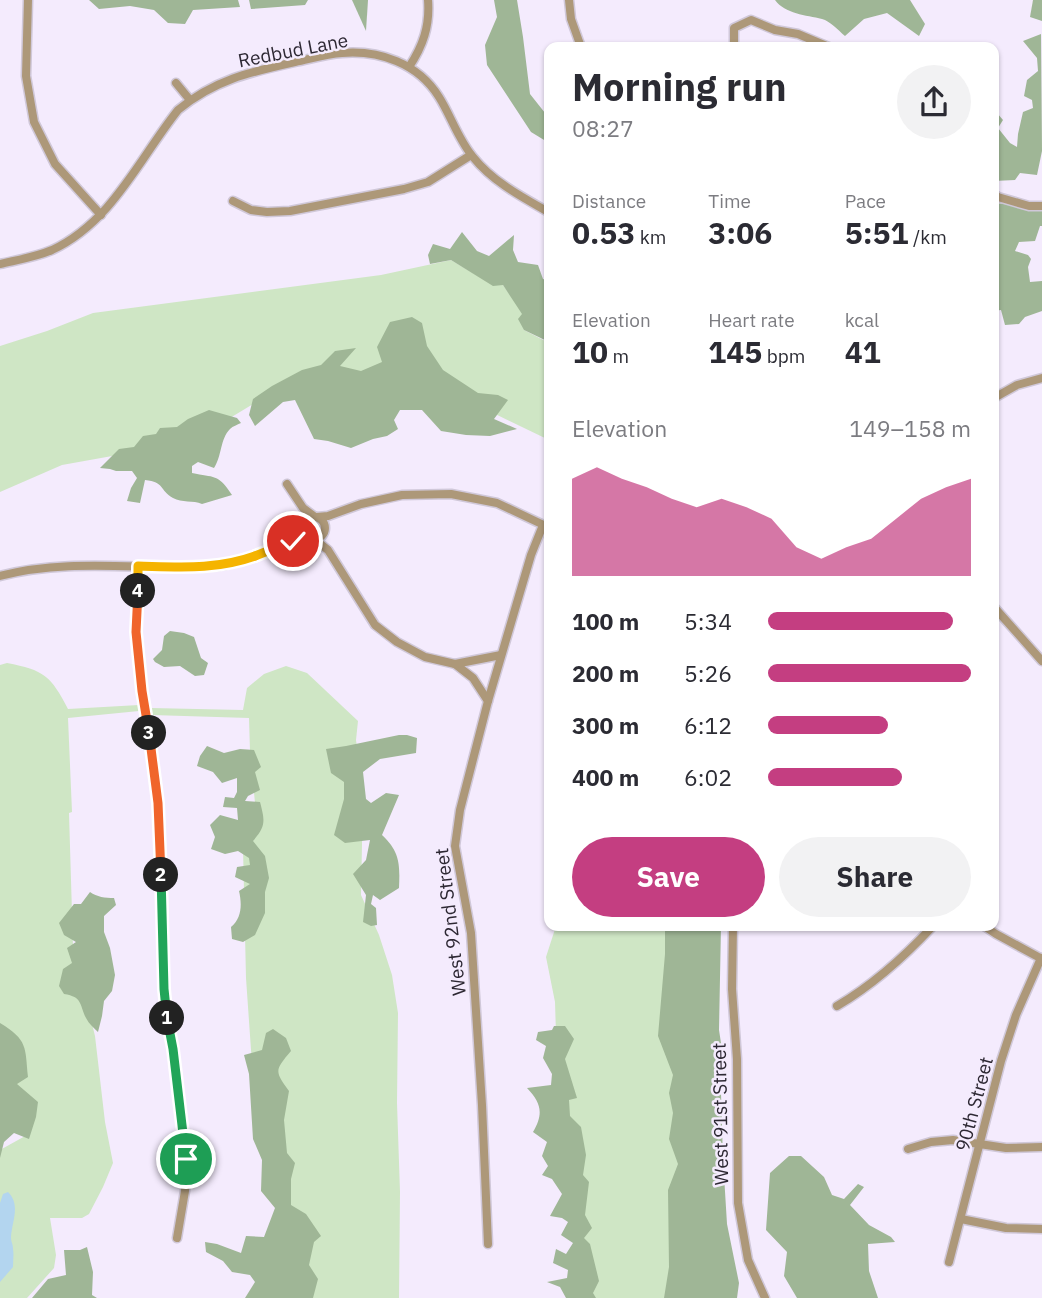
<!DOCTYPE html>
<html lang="en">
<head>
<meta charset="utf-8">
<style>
  body { margin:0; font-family:"IBM Plex Sans",sans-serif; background:#f2f2f3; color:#2b2b33; height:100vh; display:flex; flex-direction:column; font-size:26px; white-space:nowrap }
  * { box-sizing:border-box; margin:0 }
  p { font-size:23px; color:#7c7c81 }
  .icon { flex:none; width:38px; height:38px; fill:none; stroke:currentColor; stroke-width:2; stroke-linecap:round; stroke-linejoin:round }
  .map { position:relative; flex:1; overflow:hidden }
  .panel { position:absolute; left:544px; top:42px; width:455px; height:889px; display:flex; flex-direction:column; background:#fff; border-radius:14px; box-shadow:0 2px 5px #0004 }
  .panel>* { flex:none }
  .pin { position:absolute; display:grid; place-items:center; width:60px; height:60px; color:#fff; margin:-30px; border:4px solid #fff; border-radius:50%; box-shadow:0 2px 7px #0007 }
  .km { position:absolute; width:35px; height:35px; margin:-18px; border-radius:50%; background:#222; color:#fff; font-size:19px; line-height:35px; text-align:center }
  .round { display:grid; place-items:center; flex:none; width:74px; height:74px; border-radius:37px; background:#f2f2f3 }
  .overview { display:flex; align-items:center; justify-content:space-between; height:119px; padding:0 28px }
  h1 { font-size:38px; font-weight:800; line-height:52px }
  .metrics { display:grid; grid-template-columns:repeat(3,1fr); gap:10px; height:119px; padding:7px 28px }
  .metrics div { display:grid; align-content:center }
  .metrics b { font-size:30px; font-weight:800 }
  .metrics small { font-size:19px; font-weight:400 }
  .metrics p { font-size:19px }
  .chart { height:196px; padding:14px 28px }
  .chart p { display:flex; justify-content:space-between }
  .chart svg { width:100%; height:126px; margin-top:7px; fill:#c43e81; opacity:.7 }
  .cta { display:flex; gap:14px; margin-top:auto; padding:14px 28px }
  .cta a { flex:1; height:80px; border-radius:42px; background:#c43e81; color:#fff; font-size:28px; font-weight:800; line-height:80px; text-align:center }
  .cta a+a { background:#f2f2f3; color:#2b2b33 }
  ul { padding:0 28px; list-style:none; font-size:23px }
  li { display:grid; grid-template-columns:112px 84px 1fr; align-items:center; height:52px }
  li i { height:18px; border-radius:9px; background:#c43e81 }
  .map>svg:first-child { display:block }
  .green { fill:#cfe6c5 }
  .forest { fill:#9fb696 }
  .water { fill:#b3d5ef }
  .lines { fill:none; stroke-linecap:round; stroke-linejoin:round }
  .street-casing { stroke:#d0c8d9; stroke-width:11 }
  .street { stroke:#ad9879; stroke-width:8 }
  .split-1-casing { stroke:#fff; stroke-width:14 }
  .split-2-casing { stroke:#fff; stroke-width:14 }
  .split-3-casing { stroke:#fff; stroke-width:14 }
  .split-4-casing { stroke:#fff; stroke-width:14 }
  .split-5-casing { stroke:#fff; stroke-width:14 }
  .split-6-casing { stroke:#fff; stroke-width:14 }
  .split-1 { stroke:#22a559; stroke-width:9 }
  .split-2 { stroke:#22a559; stroke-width:9 }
  .split-3 { stroke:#f0652b; stroke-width:9 }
  .split-4 { stroke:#f0652b; stroke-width:9 }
  .split-5 { stroke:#f5b400; stroke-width:9 }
  .split-6 { stroke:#f5b400; stroke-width:9 }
  .labels { text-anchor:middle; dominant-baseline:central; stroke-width:5; stroke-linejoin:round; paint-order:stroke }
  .street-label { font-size:19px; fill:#2d2833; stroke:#f4ebfd }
</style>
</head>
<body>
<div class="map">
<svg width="1042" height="1298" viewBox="0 0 1042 1298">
  <rect width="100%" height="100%" fill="#f4ebfd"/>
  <!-- green -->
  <g class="green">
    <path d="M451,260L493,285H503L523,313L524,330L549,343V440L487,410L389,381H291L230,418L140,451L62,465L0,492V346L47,331L93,313L381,275Z"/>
    <path d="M7,663C44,670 51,676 68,709L139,705V711L68,718L72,812L69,813L73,947L95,1036L105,1122L113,1163L103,1187L89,1214L82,1218H50L56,1255L54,1268L27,1298H0V1150L27,1135L0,1061V665Z"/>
    <path d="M286,666L307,673L358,721L356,740L363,793L361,895L379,935L392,975L398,1013L397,1103L400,1192L399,1298H279L280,1199L252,1064L246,978L243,848L255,803L250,751L249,718L152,715L151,708L243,710L247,688L264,674Z"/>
    <path d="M556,926H718L715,1097L733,1298H578L557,1067L555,1002L546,957Z"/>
  </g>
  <!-- forest -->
  <g class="forest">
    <path d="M89,0H238L240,7L193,10L185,24L168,23L154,10L130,6L99,9Z"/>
    <path d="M249,0H308L305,5L251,9Z"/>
    <path d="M352,0H368L366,31Z"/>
    <path d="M494,0H517L523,37L530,94L549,118V143L531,132L487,65L485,45L497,17Z"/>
    <path d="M775,0H910L925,24L919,36L887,13L864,19L845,36C838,30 830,21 822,19C806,15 785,14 775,0Z"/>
    <path d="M1033,0H1042V21L1030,17Z"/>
    <path d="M1041,34L1042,151L1037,175L1020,173L1015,180L994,181V117L997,113L1003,120L998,128L1010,143L1017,147L1018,134L1023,112L1033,108L1032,100L1024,96L1027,80L1038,71L1037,58L1023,41Z"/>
    <path d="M994,203L1016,205L1042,211V226H1040L1035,241L1019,242L1015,251L1028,255L1031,259L1028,267L1030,282L1042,281V311L1025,317L1019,324L1005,325L1001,310L994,311Z"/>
    <path d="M462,232L477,251L489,256L514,235L513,250L518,262L538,265L543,279L549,281V342L524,330L518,319L522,314L503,285L493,286L451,260L430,264L428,255L433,244L450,249Z"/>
    <path d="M412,317L422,323L427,346L443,370L478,393L498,395L508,400L494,419L517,429L490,436L466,435L441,431L422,410H400L394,420L398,429L387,436L373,439L351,448L328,441L314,439L295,400L283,402L255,426L249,415L253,399L272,386L302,370L321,365L335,351L356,348L340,366L361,371L382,362L377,347L390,322Z"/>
    <path d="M209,410L237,418L241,423C237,425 233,426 230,429C220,439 222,456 214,468L198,462L192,466V473C214,478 218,473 232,495L202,504C193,500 182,503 173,498C159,490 165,482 145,480L140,503L127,501L131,488L137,478L132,471H116L110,469L100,468L119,449L134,447L143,436L156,434L160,428L177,427L188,419Z"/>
    <path d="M170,631L184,633L194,637L201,658L208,663L204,675L195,676L180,666L164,667L155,662L153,659L162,650L164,636Z"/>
    <path d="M399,735H407L417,738L416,753L380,759L363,772L366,799L371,803L386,793L399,795L382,835C400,852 400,864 399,888L380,900L373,895L371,904L376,908L377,925L371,926L363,922L366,895L353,874L366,860L370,840L345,843L334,835L344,799V782L331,773L326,749L346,746Z"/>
    <path d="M207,746L224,753L240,749L254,750L261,767L255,772L260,790L248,796L245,801L260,802C265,821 266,826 253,841L265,856L269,878L265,892V913L255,935L243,942L232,939L231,927C242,918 242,904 239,891L250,884L235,877L237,867L250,865L249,858L238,851L225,854L211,849L215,837L210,825L220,815L238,820L237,808L223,807L225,797L234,798L237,792V778L222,783L213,772L197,766L200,756Z"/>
    <path d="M90,892C97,897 105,898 114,898L116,905L104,916V932L110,948L115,975L112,991L104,1001L102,1016L98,1032C94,1028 89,1024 86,1018C79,1004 83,997 64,994L59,986L63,969L72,963L67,948L76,942L64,935L59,923L74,904H81Z"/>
    <path d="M665,926H721L719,1030L725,1069L721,1093L723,1159L727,1224L739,1283L737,1298H664L669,1267L668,1190L678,1164L669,1139L673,1113L669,1093L673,1075L658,1036L665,954Z"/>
    <path d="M0,1023C28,1040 25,1047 28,1077L17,1084L38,1102L36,1117L29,1139L14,1133L4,1142L0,1158Z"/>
    <path d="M554,1026H565L574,1039L565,1059L577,1098L569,1100L570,1116L581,1127L586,1155L583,1175L589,1182L585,1215L592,1228L584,1238L590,1244L599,1281L593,1293L596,1298H566L560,1287L547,1282L567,1278L568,1270L553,1263L556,1249L566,1254L573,1243L561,1235L568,1222L562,1218L550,1216L562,1194L552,1179L542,1175L548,1166L542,1156L547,1142L533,1132C544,1113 541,1103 527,1088L551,1085L552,1074L543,1058L546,1046L536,1040L538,1032L552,1030Z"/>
    <path d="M273,1029L286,1038L291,1051C275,1070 274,1071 289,1091L284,1120L287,1153L295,1163L291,1179V1205L306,1214L321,1236L314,1242L309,1265L318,1279L313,1298H245L255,1282L250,1275L232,1272L223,1261L206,1252L205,1242L217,1244L241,1253L246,1236L264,1237L275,1208L261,1191L262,1160L253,1139L249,1074L244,1055L262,1050L266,1033Z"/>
    <path d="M789,1156H801L824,1177L832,1195L844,1199L858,1184L864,1187L850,1205L869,1225L891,1237L895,1242L868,1244L869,1271L878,1298H797L784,1276L787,1252L766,1230L770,1173Z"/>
    <path d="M87,1247L93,1272L92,1295L97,1298H32L48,1279L66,1275L64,1250H80Z"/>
  </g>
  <!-- water -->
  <path class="water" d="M8,1192C21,1205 12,1221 11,1237C11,1243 13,1243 13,1249C14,1255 13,1261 13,1267L0,1282V1203L3,1194Z"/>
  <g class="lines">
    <defs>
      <g id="street">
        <path d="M28,0L26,76L34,122L55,164L101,215"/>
        <path d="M569,0L571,19L581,47"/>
        <path d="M734,47V28L751,20L775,30L798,34L829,47"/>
        <path d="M409,67C423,46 430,26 428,0"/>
        <path d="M176,83L190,100"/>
        <path d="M994,194L998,197L1029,206H1042"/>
        <path d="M233,201L251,210L267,212L290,211L404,189L428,182L471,155"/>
        <path d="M0,264C17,260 36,257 52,250C112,222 139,159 178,110C214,80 250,72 295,62C310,59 326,54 342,53C379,50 418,63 439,97C451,116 458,139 473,157C493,182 522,197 550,213"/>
        <path d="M994,398L1017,385L1042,378"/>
        <path d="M287,484L303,508L315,517"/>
        <circle cx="314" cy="528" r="11"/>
        <path d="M317,517L328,516L361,504L402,495L451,494L497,503L550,528"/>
        <path d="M314,539L328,550L375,625L397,642L425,657L455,664L473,678L488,701"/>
        <path d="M138,566L136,632L142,691L149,731L158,803L164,989L173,1049L186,1159L185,1191L177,1238"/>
        <path d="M0,576C53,562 107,566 161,567C182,567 204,568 225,565C255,560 282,541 312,539"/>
        <path d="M994,607L1042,661"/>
        <path d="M455,664L501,655"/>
        <path d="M733,926L732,989L737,1059L738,1203L748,1260L765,1298"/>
        <path d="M984,926L996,934L1042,959"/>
        <path d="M837,1006C873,985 905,956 933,926"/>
        <path d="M908,1149L931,1142L953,1140L1006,1148L1042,1147"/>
        <path d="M961,1219L1006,1228L1042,1229"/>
        <path d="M488,1244L482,1105L471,933L455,846L460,810L488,701L531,555L543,525"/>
        <path d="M949,1262L1001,1061L1016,1015L1041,958"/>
      </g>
    </defs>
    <!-- street casing -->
    <use href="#street" class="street-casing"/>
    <!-- street -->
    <use href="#street" class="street"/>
  </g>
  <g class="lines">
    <defs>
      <path id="split-1" d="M167,1018L173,1049L186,1159"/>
      <path id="split-2" d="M161,875L164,989L167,1018"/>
      <path id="split-3" d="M149,733L158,803L161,875"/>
      <path id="split-4" d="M138,591L136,632L142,691L149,733"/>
      <path id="split-5" d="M138,591V566C180,567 216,570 255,556"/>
      <path id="split-6" d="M255,556L293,541"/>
    </defs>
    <!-- split-1 casing -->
    <use href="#split-1" class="split-1-casing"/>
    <!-- split-2 casing -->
    <use href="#split-2" class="split-2-casing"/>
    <!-- split-3 casing -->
    <use href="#split-3" class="split-3-casing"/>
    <!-- split-4 casing -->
    <use href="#split-4" class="split-4-casing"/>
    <!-- split-5 casing -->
    <use href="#split-5" class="split-5-casing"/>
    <!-- split-6 casing -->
    <use href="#split-6" class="split-6-casing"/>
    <!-- split-1 -->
    <use href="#split-1" class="split-1"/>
    <!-- split-2 -->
    <use href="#split-2" class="split-2"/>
    <!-- split-3 -->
    <use href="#split-3" class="split-3"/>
    <!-- split-4 -->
    <use href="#split-4" class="split-4"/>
    <!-- split-5 -->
    <use href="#split-5" class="split-5"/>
    <!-- split-6 -->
    <use href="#split-6" class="split-6"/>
  </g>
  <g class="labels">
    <!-- street labels -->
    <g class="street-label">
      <text transform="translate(293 50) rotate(-11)">Redbud Lane</text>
      <text transform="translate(450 922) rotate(-97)">West 92nd Street</text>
      <text transform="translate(974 1104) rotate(-75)">90th Street</text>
      <text transform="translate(720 1114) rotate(-91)">West 91st Street</text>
    </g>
  </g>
</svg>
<div class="pin" style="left:186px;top:1159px;background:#1e9e55"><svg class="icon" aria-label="arrive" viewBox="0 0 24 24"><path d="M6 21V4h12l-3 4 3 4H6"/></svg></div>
<div class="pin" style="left:293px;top:541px;background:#d93025"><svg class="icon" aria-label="check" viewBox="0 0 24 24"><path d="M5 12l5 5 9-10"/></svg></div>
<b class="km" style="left:167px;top:1018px">1</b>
<b class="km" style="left:161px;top:875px">2</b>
<b class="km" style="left:149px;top:733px">3</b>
<b class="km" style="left:138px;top:591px">4</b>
<section class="panel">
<div class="overview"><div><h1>Morning run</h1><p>08:27</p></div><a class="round"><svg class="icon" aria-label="share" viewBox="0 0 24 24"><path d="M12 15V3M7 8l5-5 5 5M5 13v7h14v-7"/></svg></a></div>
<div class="metrics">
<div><p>Distance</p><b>0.53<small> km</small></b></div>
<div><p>Time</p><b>3:06</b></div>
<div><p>Pace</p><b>5:51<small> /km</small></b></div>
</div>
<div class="metrics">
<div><p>Elevation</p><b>10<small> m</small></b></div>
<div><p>Heart rate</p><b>145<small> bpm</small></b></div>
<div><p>kcal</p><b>41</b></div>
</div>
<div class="chart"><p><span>Elevation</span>149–158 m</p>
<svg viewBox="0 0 160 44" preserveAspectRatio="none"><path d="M0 44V10L10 6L20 10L30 13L40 17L50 20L60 17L70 20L80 24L90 34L100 38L110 34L120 31L130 24L140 17L150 13L160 10V44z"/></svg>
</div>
<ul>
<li><b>100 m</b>5:34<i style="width:91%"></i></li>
<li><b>200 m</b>5:26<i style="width:100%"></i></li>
<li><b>300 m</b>6:12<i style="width:59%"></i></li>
<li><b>400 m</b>6:02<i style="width:66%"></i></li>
</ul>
<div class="cta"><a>Save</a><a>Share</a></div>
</section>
</div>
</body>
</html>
